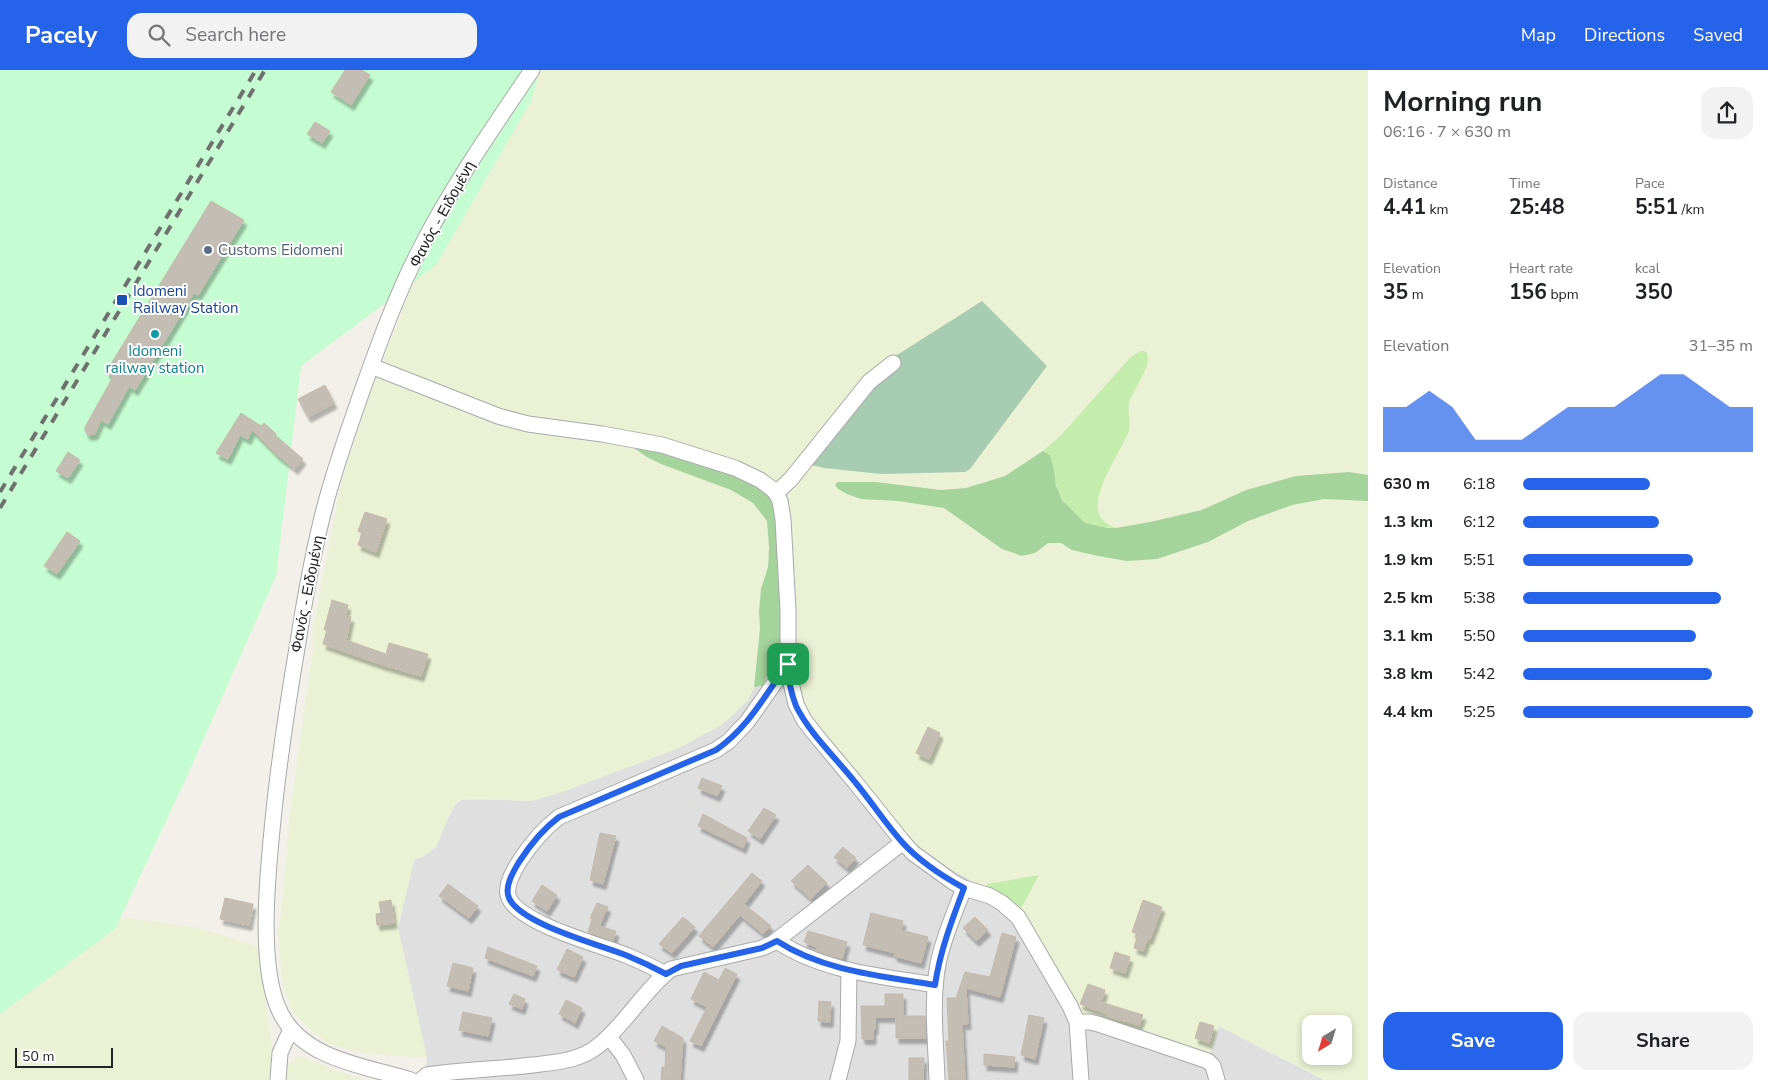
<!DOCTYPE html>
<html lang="en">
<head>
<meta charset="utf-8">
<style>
  body { margin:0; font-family:"Nunito Sans",sans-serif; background:#f2f2f2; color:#202124; height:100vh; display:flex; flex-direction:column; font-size:19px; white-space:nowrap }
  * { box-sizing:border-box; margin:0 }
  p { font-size:16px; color:#757577 }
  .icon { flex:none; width:28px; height:28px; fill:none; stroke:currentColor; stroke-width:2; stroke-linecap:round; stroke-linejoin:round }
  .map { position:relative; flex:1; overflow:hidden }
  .panel { display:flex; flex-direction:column; background:#fff; width:400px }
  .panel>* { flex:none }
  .needle { width:32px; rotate:218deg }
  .tools { position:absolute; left:1302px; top:945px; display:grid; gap:10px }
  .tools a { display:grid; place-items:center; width:50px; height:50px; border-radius:10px; background:#fff; box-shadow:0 2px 8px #0003; font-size:25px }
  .scale { position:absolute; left:15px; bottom:12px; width:98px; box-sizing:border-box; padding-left:5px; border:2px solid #222; border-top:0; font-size:14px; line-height:18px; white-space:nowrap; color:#222; -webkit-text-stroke:4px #fff; paint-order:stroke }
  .pin { position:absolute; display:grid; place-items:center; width:42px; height:42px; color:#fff; margin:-21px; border-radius:10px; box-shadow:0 2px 8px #0006 }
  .round { display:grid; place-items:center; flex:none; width:52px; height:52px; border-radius:15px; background:#f2f2f2 }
  .summary { display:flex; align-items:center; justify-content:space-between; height:85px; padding:0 15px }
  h1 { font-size:28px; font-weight:700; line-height:38px }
  .figures { display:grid; grid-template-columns:repeat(3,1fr); gap:8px; height:85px; padding:5px 15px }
  .figures div { display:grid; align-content:center }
  .figures b { font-size:21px; font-weight:700 }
  .figures small { font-size:14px; font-weight:400 }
  .figures p { font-size:14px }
  .chart { height:140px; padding:10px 15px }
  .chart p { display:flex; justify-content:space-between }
  .chart svg { width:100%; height:90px; margin-top:5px; fill:#2563eb; opacity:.7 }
  .primary-button { display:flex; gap:10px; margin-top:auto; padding:10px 15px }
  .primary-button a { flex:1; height:58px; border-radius:15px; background:#2563eb; color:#fff; font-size:20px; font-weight:700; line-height:58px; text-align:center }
  .primary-button a+a { background:#f2f2f2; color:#202124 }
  ul { padding:0 15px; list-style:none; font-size:16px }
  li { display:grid; grid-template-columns:80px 60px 1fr; align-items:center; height:38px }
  li i { height:12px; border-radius:6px; background:#2563eb }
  header { display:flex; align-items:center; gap:30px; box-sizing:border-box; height:70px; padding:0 25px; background:#2563eb; color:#fff }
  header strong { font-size:24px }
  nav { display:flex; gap:28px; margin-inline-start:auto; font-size:18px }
  .search { width:350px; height:45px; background:#f2f2f2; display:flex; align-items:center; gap:12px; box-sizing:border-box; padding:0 18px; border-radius:15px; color:#757577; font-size:19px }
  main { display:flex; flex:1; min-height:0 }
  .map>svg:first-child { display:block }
  .residential { fill:#e0dfdf }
  .farmland { fill:#ebf1d4; fill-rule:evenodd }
  .grass { fill:#c4edad }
  .forest { fill:#a5d39c }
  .cemetery { fill:#a8ccb2 }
  .park { fill:#c5fcd1 }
  .building { fill:#c3bdb4; stroke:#c5b9aa; filter:url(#shadow) }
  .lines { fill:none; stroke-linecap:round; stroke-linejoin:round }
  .minor-casing { stroke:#a9a9a9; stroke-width:17 }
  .minor { stroke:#fff; stroke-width:15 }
  .rail { stroke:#707070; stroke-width:4; stroke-dasharray:10 10; stroke-linecap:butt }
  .route-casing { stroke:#fff; stroke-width:10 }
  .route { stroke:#2563eb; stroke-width:6 }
  .service-dot { fill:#5c6f8a; stroke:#fff; stroke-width:2 }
  .transit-dot { fill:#1a4fb4; stroke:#fff; stroke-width:2 }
  .culture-dot { fill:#0f9aa8; stroke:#fff; stroke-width:2 }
  .labels { text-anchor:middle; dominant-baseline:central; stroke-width:4; stroke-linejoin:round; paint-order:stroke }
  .street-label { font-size:15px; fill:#222; stroke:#fff }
  .service-label { font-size:15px; fill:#4e5e75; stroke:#fff; text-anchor:start }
  .transit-label { font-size:15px; fill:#164399; stroke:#fff; text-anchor:start }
  .culture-label { font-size:15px; fill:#0d838f; stroke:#fff }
</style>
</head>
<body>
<header>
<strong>Pacely</strong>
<div class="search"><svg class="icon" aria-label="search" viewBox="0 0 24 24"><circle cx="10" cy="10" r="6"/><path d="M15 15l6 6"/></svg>Search here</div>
<nav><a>Map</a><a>Directions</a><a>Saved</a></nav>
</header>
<main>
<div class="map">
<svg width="1368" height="1010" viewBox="0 0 1368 1010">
  <defs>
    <filter id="shadow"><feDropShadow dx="3" dy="5.5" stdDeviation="1" flood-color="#0004"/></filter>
  </defs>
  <rect width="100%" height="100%" fill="#f2f0e8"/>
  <!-- residential -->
  <path class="residential" d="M782,614L798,624L806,640L903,761L918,775L946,796L1012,831L1020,840L1209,988L1219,956L1324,1010H425L427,988L398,858L414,790L424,786L436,777L449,746L455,735L461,730L468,729L530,731L559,723L679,678L721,655L748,630L754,617Z"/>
  <!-- farmland -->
  <g class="farmland">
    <path d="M410,0H1368V1010H1324L1219,956L1209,988L1080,946L1020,840L1012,831L1002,825L986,819L946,796L918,775L903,761L806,640L798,624L771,413L520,347L390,297L384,291L386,280L402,242L287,191ZM1311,954H1344V986H1311Z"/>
    <path d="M385,306L411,318L626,371L632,378L647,387L731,420L753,433L767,451L769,478L768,497L761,519L759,541L760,559L754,617L748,630L734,644L721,655L679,678L559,723L530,731L489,729L461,730L455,735L449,746L436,777L424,786L414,790L398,858L427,988L365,983L343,978L326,972L313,962L294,943L287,927L283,914L279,878L278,864L282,836L291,736L313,579V559L342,409L373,315L377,308Z"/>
    <path d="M0,790L105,845L194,857L249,873L258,879L261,892L271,972V1010H0Z"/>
    <path d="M300,986L335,1000L365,1010H285L287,996L295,988Z"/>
  </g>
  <!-- grass -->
  <g class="grass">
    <path d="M1140,281H1145C1156,292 1133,319 1129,333C1127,343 1132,352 1128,363C1120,382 1091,424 1099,444C1102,452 1109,455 1116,458L1100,457L1085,453L1067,436L1058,423L1050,385L1043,381L1061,365L1130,288Z"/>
    <path d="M1039,805L1020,840C1010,830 1000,824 986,819L987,814Z"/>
  </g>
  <!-- forest -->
  <g class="forest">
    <path d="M628,374H637L749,408L774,430L779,449L782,566L778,581L763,616L754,617L760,559L759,541L761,519L768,497L769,478L767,451L753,433L731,420L661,394L647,387Z"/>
    <path d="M1043,381L1050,385L1054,400L1056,416L1062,430L1085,453L1108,458H1116L1150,452L1202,440L1246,420L1296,406L1349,402L1368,405V431L1324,429L1292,435L1248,451L1208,472L1157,489L1127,491L1098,486L1072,480L1061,473H1048L1035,483L1022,486L1002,479L944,438L898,431L861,429L847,424L838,419L835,415L838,412H876L941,420L966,418L1005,406Z"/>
  </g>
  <!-- cemetery -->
  <path class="cemetery" d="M982,231L1047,296L970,399L965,402L881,404L824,398L807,394L860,327L895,296L897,285Z"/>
  <!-- park -->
  <path class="park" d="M0,0H540L531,31L436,195L301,296L276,506L183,715L115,859L0,944Z"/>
  <!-- building -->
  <g class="building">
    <path d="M345,0H362L370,5L351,35L331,22Z"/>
    <path d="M315,52L330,61L322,73L307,64Z"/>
    <path d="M211,131L244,150L198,225L194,223L135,320L129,316L108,354L101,350L95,364L88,365L85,361V357L113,307L106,302Z"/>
    <path d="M325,315L334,333L308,347L298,329Z"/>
    <path d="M241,343L261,356L264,353L276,364L275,365L303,389L295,399L277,385L252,360L248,369L240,365L228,389L216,383Z"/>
    <path d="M68,382L80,390L68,408L56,401Z"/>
    <path d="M365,442L387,449L376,482L358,475L362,463L358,461Z"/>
    <path d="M67,462L80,471L57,504L44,496Z"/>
    <path d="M332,530L348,535L345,546L351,547L346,570L386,584L389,573L428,584L421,606L383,595L323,574L327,560H324Z"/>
    <path d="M928,657L940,663L929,689L916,683Z"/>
    <path d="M702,708L722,716L717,726L698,718Z"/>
    <path d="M764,738L776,745L760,769L748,761Z"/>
    <path d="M703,744L747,768L743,778L698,756Z"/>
    <path d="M600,763L616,766L603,814L590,810Z"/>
    <path d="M843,777L856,788L847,798L834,787Z"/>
    <path d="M808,795L827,813L811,829L791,811Z"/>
    <path d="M752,803L762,811L744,834L771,856L763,864L740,845L713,877L699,866Z"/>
    <path d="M448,814L478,836L469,848L439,826Z"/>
    <path d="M542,815L557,825L547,841L532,831Z"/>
    <path d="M225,828L253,834L249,855L220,849Z"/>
    <path d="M391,830L394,853L377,855L376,844L381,843L379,832Z"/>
    <path d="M1143,830L1162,837L1150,869L1148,868L1143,881L1134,878L1138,864L1132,862Z"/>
    <path d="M597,833L608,837L599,856L616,861L613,871L588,862L592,849L590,848Z"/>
    <path d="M871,843L903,851L901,860L928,867L921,893L894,886L895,883L863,875Z"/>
    <path d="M683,847L695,857L672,883L659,874Z"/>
    <path d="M975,847L988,860L976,871L963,858Z"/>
    <path d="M808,861L847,872L842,889L816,881L817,877L804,872Z"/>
    <path d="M1002,863L1016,867L1000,927L966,918L968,954H962L965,1010H949L946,971H949L947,928H956L965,902L990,907Z"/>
    <path d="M488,877L537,896L533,906L485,888Z"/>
    <path d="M567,879L583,887L574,907L557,900Z"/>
    <path d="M1115,882L1130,887L1125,903L1110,898Z"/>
    <path d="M453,893L473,898L468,921L447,916Z"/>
    <path d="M725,898L737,904L701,976L690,971L707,937L691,929L704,902L719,910Z"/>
    <path d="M1088,914L1105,920L1101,932L1143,945L1139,955L1107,946V944L1080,934Z"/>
    <path d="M514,924L525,929L522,939L509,934Z"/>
    <path d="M885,924H903V946H925L926,968H896V947H875V959H873V969H862L861,936H885Z"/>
    <path d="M566,930L582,938L575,953L559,944Z"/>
    <path d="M819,931L831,932L830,952L818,951Z"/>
    <path d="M463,942L492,948L488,966L459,960Z"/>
    <path d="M1029,945L1044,948L1035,989L1021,985Z"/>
    <path d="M1200,952L1214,956L1209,973L1195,968Z"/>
    <path d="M662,956L683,968L680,1010H661L662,997H665L666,977L654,971Z"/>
    <path d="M984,984L1015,987L1014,997L984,995Z"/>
    <path d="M909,988H924L923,1010H909Z"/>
  </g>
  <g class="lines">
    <defs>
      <g id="minor">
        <path d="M371,296L498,346L528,354L602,364L662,375L735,398L760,410L771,418L776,423L780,431L783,449L788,540V600L796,634L804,650L819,669L855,712L903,772L913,783L953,812L964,818L990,826L1002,833L1018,847L1070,936L1077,952L1081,1010"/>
        <path d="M776,423L791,409L869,312L893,293"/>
        <path d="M777,871C823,902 882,906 935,915"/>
        <path d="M665,904C653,897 640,891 628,886C601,875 520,854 509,828C504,817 513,802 519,792C530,775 543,759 559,747L716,680L729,671L747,652L788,594"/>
        <path d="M1077,952H1090L1098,954L1208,991L1213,996L1217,1010"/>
        <path d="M609,967L623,985L636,1010"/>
        <path d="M278,1010L280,983L291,959"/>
        <path d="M411,1010C366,996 305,990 281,944C257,899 268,800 273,750C279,690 288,631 298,572C305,527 313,481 325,436C335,397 349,359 362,321C379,273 396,226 419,181C451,118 492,59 532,0"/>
        <path d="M421,1010L427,1005C462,1000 498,999 533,995C555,992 580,991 598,976C626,954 643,921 671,899L762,878L773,873L903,772"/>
        <path d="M838,1010L848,971L849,900"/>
        <path d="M937,1010C936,972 931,932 938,894C943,868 955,842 964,818"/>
      </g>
    </defs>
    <!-- minor casing -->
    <use href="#minor" class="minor-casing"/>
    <!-- minor -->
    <use href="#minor" class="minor"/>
    <!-- rail -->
    <g class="rail">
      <path d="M0,422L256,0"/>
      <path d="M0,438L265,0"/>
    </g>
  </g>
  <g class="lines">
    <defs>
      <path id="route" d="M788,594C788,608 791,623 796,636C810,664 835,687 855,712C871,731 885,753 902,772C919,791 942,806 964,818C952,850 940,881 935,915C882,906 823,901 777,871L762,878L681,896L666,904C653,897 640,891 628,886C601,875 520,854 509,828C504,817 513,802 519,792C530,775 543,759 559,747L716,680C749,657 764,626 788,594Z"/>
    </defs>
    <!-- route casing -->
    <use href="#route" class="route-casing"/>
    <!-- route -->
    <use href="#route" class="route"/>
  </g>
  <!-- markers -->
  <circle class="service-dot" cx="208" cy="180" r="5"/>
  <rect class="transit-dot" x="116" y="224" width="12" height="12" rx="2.5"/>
  <circle class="culture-dot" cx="155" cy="264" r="5"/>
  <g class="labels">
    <!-- street labels -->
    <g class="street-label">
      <text transform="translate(442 144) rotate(-61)">Φανός - Ειδομένη</text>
      <text transform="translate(307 524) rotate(-79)">Φανός - Ειδομένη</text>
    </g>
    <!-- service labels -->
    <g class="service-label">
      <text x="218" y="180">Customs Eidomeni</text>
    </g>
    <!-- transit labels -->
    <g class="transit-label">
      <text x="133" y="221">Idomeni<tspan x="133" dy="17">Railway Station</tspan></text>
    </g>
    <!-- culture labels -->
    <g class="culture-label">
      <text x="155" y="281">Idomeni<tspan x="155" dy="17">railway station</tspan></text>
    </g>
  </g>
</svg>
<div class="tools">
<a><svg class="needle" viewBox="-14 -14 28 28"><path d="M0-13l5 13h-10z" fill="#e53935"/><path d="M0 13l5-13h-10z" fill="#757577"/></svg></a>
</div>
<div class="scale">50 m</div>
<div class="pin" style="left:788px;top:594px;background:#1e9e55"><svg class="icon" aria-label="arrive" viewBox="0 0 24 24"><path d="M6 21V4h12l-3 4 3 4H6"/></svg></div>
</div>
<section class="panel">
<div class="summary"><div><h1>Morning run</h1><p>06:16 · 7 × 630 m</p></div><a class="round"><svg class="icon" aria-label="share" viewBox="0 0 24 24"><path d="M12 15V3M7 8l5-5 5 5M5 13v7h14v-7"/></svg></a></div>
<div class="figures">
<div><p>Distance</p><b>4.41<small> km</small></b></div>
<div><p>Time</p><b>25:48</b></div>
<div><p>Pace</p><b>5:51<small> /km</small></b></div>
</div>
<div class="figures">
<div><p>Elevation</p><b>35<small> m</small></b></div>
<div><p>Heart rate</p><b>156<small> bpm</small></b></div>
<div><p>kcal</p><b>350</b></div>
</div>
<div class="chart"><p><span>Elevation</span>31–35 m</p>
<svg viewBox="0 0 160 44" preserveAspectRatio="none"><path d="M0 44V22L10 22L20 14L30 22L40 38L50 38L60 38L70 30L80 22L90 22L100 22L110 14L120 6L130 6L140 14L150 22L160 22V44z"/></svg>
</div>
<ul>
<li><b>630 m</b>6:18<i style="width:55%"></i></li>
<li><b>1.3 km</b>6:12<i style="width:59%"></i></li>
<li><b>1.9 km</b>5:51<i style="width:74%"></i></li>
<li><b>2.5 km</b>5:38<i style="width:86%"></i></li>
<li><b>3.1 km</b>5:50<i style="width:75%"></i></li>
<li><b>3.8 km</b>5:42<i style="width:82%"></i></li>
<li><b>4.4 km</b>5:25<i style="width:100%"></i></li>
</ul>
<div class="primary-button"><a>Save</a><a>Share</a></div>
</section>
</main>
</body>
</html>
